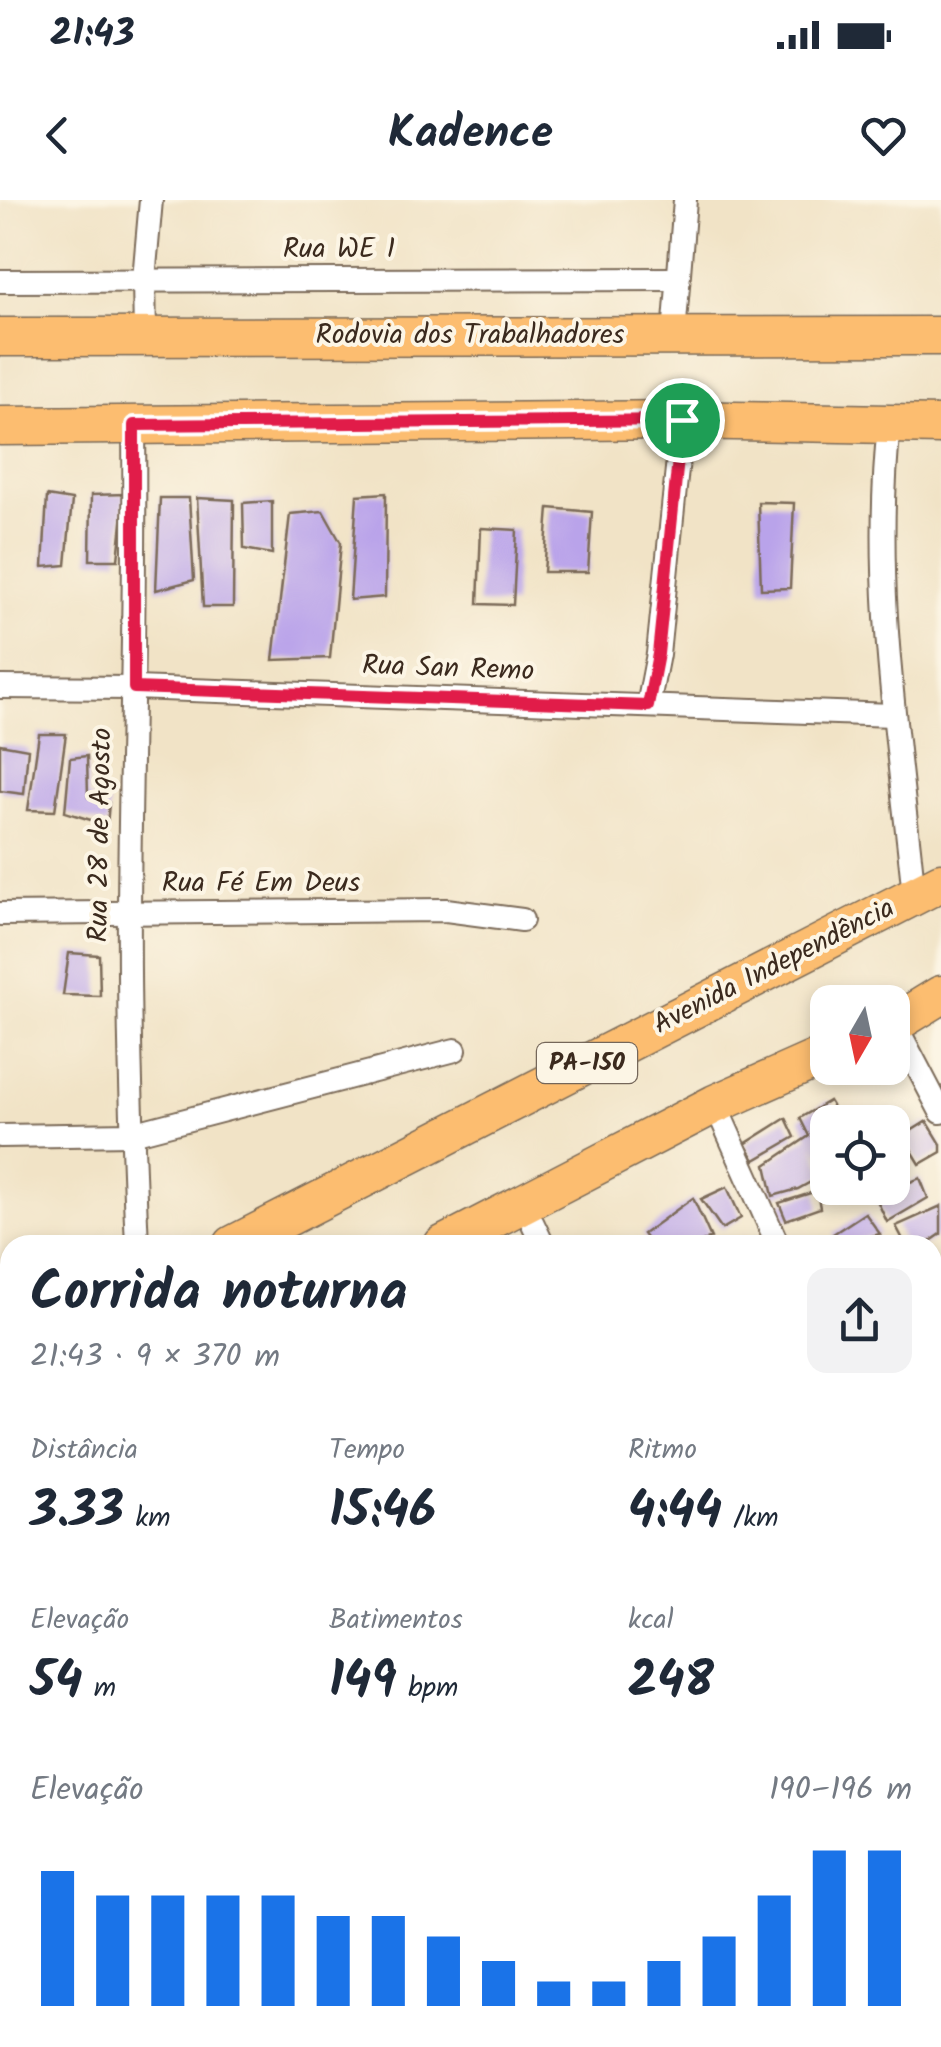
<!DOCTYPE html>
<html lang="pt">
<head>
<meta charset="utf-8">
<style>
  body { margin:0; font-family:Kalam,sans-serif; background:#f2f2f3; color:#1f2937; height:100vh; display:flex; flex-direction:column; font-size:38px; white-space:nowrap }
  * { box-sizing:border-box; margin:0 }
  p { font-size:32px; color:#747a83 }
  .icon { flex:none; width:55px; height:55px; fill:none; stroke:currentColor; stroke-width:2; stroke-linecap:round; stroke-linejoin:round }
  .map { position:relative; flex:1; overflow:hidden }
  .details { position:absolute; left:0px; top:1035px; width:942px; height:812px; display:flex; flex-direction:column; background:#fff; border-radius:30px 30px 0 0; box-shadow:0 5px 15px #0003 }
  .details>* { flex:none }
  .needle { width:65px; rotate:189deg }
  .buttons { position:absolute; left:810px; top:785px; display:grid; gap:20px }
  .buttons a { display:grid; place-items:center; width:100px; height:100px; border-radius:20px; background:#fff; box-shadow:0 5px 15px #0003; font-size:50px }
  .pin { position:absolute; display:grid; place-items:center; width:85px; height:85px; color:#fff; margin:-42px; border:5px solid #fff; border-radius:50%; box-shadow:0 2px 10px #0007 }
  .round { display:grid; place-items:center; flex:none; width:105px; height:105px; border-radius:20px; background:#f2f2f3 }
  .head { display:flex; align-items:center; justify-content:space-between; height:170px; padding:0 30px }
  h1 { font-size:55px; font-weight:600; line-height:75px }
  .metrics { display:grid; grid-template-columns:repeat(3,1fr); gap:15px; height:170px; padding:10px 30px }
  .metrics div { display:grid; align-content:center }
  .metrics b { font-size:50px; font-weight:600 }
  .metrics small { font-size:28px; font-weight:400 }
  .metrics p { font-size:28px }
  .chart { height:280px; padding:20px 30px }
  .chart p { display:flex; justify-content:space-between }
  .chart svg { width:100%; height:180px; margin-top:10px; stroke:#1a73e8; stroke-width:6 }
  .status { display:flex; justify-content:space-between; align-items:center; height:70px; padding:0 50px; background:#fff; direction:ltr }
  .status svg { height:28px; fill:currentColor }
  header { display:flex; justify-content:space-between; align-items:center; height:130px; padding:0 30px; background:#fff; font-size:45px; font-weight:600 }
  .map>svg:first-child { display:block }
  .building { fill:#b9a3ea }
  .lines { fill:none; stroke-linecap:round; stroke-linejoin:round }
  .minor-casing { stroke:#7b6b59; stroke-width:26 }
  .primary-casing { stroke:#7b6b59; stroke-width:41 }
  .minor { stroke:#fff; stroke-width:22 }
  .primary { stroke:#fcbd6f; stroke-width:38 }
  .route-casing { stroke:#fff; stroke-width:20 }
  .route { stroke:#e11d48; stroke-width:12 }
  .labels { text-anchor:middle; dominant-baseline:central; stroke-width:8; stroke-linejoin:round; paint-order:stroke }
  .shield { fill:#fcf5e5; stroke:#75675a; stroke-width:2.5 }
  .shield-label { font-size:25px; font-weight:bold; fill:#3b2a1e }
  .street-label { font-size:28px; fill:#3b2a1e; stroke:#fcf5e5 }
</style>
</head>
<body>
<div class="status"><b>21:43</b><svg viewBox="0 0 49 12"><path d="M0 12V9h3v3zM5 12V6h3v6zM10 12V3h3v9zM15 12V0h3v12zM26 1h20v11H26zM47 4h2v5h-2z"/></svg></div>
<header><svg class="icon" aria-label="back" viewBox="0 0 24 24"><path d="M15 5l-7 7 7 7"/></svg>Kadence<svg class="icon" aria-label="heart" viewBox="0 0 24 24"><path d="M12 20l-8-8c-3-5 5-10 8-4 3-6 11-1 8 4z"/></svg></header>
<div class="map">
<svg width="941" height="1847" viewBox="0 0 941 1847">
  <rect width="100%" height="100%" fill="#fcf5e5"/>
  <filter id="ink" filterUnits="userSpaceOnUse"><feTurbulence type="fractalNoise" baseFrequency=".01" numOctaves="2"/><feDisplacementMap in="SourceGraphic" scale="20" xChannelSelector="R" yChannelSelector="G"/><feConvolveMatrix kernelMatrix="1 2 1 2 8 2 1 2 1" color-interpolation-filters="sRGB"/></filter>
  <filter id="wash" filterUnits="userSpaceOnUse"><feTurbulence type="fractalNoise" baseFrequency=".0048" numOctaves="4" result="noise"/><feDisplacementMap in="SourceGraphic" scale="40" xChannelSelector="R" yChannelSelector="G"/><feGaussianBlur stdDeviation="2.25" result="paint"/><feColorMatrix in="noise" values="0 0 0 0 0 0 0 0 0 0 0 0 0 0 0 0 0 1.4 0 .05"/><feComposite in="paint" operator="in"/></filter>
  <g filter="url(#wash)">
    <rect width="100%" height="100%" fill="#f1e3c6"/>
    <g id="blocks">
      <!-- building -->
      <g class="building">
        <path d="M386,293L385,397L350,400L357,295Z"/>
        <path d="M125,294L118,360H90L91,295Z"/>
        <path d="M47,296L72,300L66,365L43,367Z"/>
        <path d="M160,298H189L194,380L156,390Z"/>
        <path d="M197,298L234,300L233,407H203Z"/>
        <path d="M272,301V354L244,349L243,303Z"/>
        <path d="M758,302L794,303L790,388L761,389Z"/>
        <path d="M549,308L592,312L588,372H544Z"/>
        <path d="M323,311L341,343L330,458L273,460L290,314Z"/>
        <path d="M481,328L517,330L513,405L478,404Z"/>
        <path d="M39,534H66L55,611L28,610Z"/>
        <path d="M0,544L28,549L24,594L0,591Z"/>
        <path d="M87,556L88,597L109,603L107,625L65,612L70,558Z"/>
        <path d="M69,753L99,755L100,796L63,795Z"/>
        <path d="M829,901L842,922H828V965L813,945L825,974L798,989L773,996L766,965L809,936L800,918Z"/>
        <path d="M786,918L795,937L755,960L745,944Z"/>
        <path d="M927,921L941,944V952L920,964L903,936Z"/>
        <path d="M895,935L911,959L892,964V937Z"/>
        <path d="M920,978L928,998L887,1022L875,996Z"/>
        <path d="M727,987L741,1018L722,1029L701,999Z"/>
        <path d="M817,991L820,1008L786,1020L779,1003Z"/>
        <path d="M693,998L711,1038L696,1045H651L643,1034Z"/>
        <path d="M941,1006V1034L925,1045H906L896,1026Z"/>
        <path d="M865,1013L880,1034L840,1044L833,1034Z"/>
        <path d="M941,1322V1357L932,1359V1325Z"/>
        <path d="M941,1502V1553L932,1554V1505Z"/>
        <path d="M10,1609V1651L0,1631V1611Z"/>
        <path d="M941,1693V1748L932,1750V1697Z"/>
        <path d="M763,1838L765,1847H724L722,1843Z"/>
        <path d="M772,1838H801L803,1847H774Z"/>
      </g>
    </g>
  </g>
  <g filter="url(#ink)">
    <use href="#blocks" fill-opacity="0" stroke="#7b6b59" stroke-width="2.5"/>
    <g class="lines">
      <defs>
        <g id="minor">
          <path d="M0,81L678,79"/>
          <path d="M674,135L685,0"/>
          <path d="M145,136L144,79L151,0"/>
          <path d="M134,225C136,387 130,549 129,711C128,822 132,934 137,1045"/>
          <path d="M889,226C872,384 898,538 914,695"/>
          <path d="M0,487L134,488L893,515"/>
          <path d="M648,506L658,454L682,220"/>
          <path d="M0,714L446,710L522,720"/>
          <path d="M895,824L941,912"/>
          <path d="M715,904L778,1045"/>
          <path d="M0,936L132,934L455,850"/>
          <path d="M524,1005L543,1045"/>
          <path d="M0,1142L10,1141"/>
          <path d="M932,1387L941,1402"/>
          <path d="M0,1546L10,1541"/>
          <path d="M932,1769L941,1767"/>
          <path d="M0,1793L10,1788"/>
          <path d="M458,1838L463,1847"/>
          <path d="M696,1838L700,1847"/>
          <path d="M913,1838L917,1847"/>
          <path d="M496,1847L547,1838"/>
        </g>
        <g id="primary">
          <path d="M0,137L941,136"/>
          <path d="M0,226L682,220L941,225"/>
          <path d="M892,825L941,795"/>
          <path d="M233,1045L941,682"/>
          <path d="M443,1045L715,904L828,854"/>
          <path d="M0,1165L10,1160"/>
          <path d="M0,1271L10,1266"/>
        </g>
      </defs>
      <!-- minor casing -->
      <use href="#minor" class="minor-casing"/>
      <!-- primary casing -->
      <use href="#primary" class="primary-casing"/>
      <!-- minor -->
      <use href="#minor" class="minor"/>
      <!-- primary -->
      <use href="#primary" class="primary"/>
    </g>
  </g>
  <g class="lines" filter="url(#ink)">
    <defs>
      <path id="route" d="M682,220L658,454L648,506L134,488V225Z"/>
    </defs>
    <!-- route casing -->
    <use href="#route" class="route-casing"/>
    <!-- route -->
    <use href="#route" class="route"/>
  </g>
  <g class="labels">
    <!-- shield labels -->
    <rect class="shield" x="537" y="843" width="100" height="40" rx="8"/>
    <g class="shield-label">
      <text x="587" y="863">PA-150</text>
    </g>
    <!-- street labels -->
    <g class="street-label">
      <text x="339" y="49">Rua WE 1</text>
      <text x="470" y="135">Rodovia dos Trabalhadores</text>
      <text transform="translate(448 469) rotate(2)">Rua San Remo</text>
      <text transform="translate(101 635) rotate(-89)">Rua 28 de Agosto</text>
      <text x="261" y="683">Rua Fé Em Deus</text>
      <text transform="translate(774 767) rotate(-27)">Avenida Independência</text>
    </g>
  </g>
</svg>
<div class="buttons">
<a><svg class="needle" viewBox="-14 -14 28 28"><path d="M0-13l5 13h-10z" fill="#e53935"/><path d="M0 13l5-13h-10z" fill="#747a83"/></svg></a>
<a><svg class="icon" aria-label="locate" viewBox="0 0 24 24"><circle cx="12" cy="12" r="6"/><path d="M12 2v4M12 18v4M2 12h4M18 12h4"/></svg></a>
</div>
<div class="pin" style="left:682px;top:220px;background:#1e9e55"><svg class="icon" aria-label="arrive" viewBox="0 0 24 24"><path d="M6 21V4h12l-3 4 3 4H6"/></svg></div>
<section class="details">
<div class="head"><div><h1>Corrida noturna</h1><p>21:43 · 9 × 370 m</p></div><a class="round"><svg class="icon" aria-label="share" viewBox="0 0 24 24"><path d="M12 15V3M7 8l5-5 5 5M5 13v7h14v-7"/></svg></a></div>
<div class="metrics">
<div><p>Distância</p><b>3.33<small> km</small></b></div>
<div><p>Tempo</p><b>15:46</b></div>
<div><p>Ritmo</p><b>4:44<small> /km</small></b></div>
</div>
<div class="metrics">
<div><p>Elevação</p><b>54<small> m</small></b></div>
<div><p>Batimentos</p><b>149<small> bpm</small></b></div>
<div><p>kcal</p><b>248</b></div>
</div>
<div class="chart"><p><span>Elevação</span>190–196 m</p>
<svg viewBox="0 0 160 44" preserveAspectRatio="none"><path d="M5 44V11M15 44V17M25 44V17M35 44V17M45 44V17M55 44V22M65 44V22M75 44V27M85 44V33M95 44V38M105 44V38M115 44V33M125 44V27M135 44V17M145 44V6M155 44V6"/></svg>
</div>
</section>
</div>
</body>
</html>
